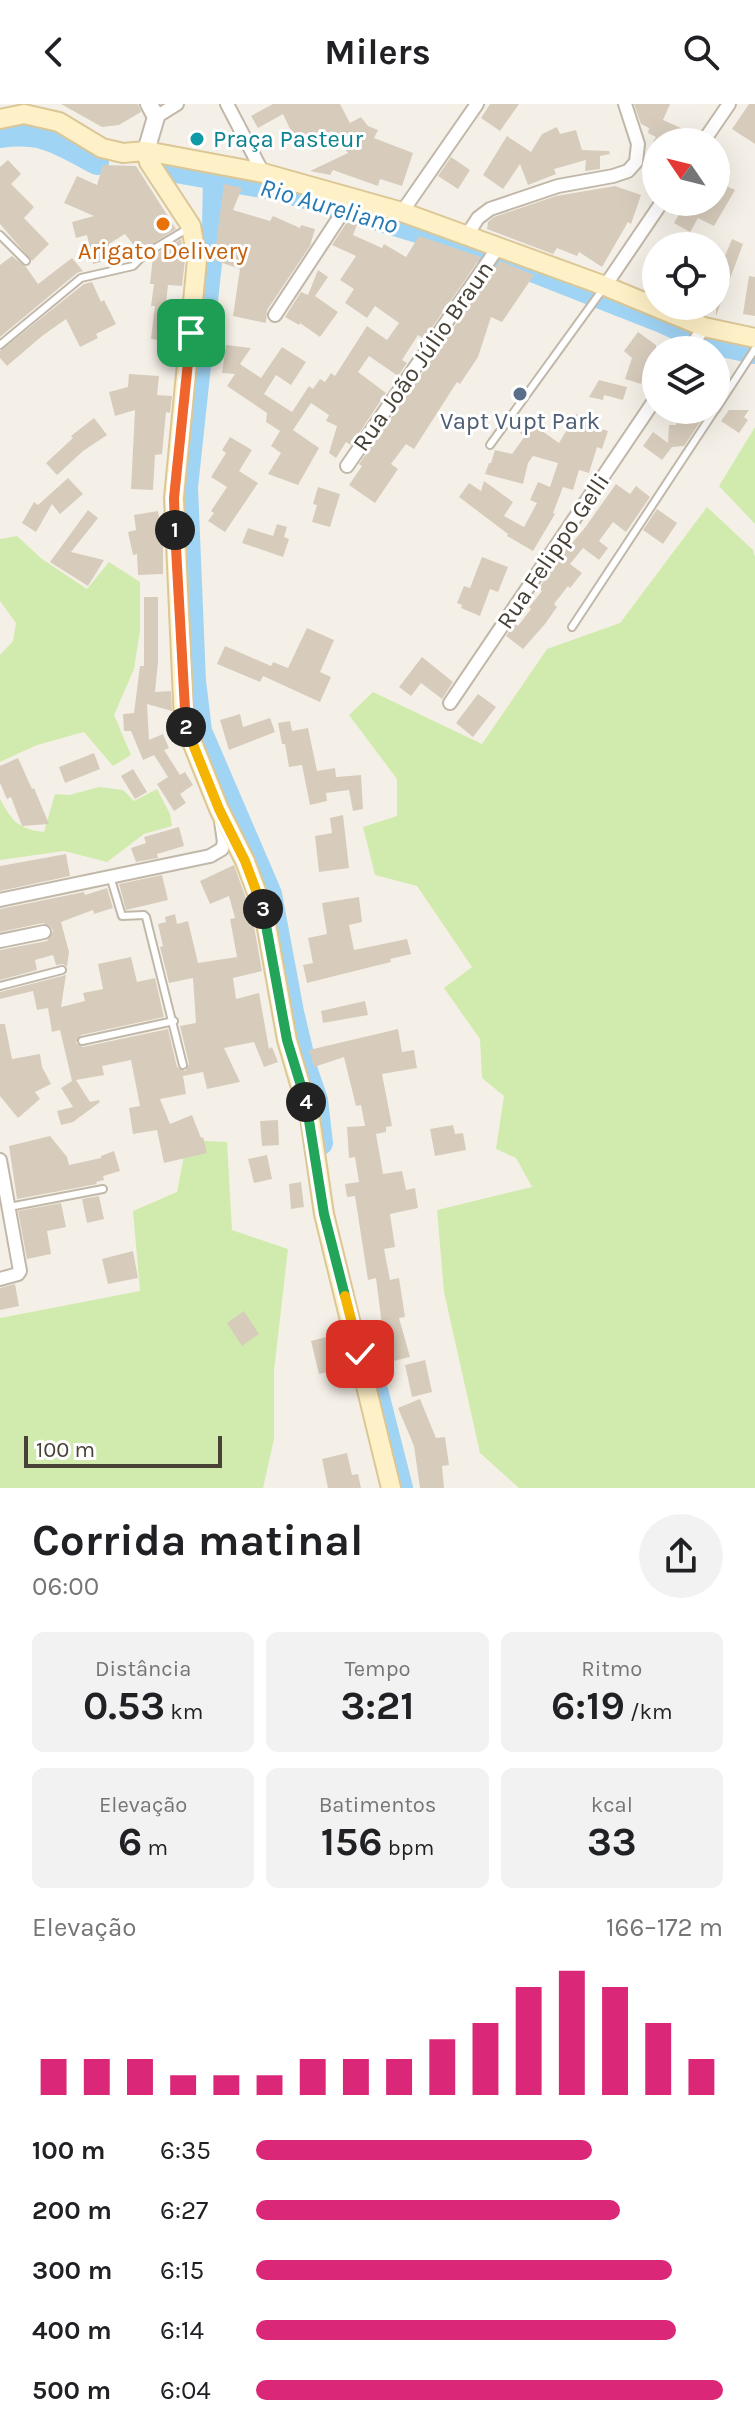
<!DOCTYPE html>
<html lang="pt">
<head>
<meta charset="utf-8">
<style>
  body { margin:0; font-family:Karla,sans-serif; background:#f2f2f2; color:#202124; height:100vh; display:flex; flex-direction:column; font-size:30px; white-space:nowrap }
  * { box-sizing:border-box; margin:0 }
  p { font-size:26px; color:#757577 }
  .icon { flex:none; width:44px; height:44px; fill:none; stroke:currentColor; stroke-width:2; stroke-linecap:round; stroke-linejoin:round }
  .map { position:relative; height:1384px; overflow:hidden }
  .details { display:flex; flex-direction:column; background:#fff; flex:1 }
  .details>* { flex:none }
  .needle { width:52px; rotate:305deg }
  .fabs { position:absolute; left:642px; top:24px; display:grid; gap:16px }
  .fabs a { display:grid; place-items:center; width:88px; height:88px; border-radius:50%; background:#fff; box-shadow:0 8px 32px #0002; font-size:40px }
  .scale { position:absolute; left:24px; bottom:20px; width:198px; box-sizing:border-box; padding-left:8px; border:4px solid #484136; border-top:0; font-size:22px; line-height:28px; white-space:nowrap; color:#484136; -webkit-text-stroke:6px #fff; paint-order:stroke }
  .pin { position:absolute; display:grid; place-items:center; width:68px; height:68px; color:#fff; margin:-34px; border-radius:16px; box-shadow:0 4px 12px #0006 }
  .km { position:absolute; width:40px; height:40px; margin:-20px; border-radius:50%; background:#222; color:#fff; font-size:22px; line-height:40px; text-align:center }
  .round { display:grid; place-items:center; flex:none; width:84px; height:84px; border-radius:42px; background:#f2f2f2 }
  .headline { display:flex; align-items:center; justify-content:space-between; height:136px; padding:0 32px }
  h1 { font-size:44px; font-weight:700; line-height:60px }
  .figures { display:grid; grid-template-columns:repeat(3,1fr); gap:12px; height:136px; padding:8px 32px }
  .figures div { display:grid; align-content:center; border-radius:12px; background:#f2f2f2; text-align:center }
  .figures b { font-size:40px; font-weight:700 }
  .figures small { font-size:22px; font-weight:400 }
  .figures p { font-size:22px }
  .chart { height:224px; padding:16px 32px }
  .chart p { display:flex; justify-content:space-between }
  .chart svg { width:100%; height:144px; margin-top:8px; stroke:#db2777; stroke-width:6 }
  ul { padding:0 32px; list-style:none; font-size:26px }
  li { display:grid; grid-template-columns:128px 96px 1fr; align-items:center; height:60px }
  li i { height:20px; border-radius:10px; background:#db2777 }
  header { display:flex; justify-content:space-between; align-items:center; height:104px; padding:0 32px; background:#fff; font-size:36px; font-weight:700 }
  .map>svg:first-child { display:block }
  .green { fill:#d1ebae }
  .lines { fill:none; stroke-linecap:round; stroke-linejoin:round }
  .river { stroke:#a0d4f5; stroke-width:24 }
  .building { fill:#d7ccbc }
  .service-casing { stroke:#c1b8a9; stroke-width:10 }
  .minor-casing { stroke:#c1b8a9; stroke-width:16 }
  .tertiary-casing { stroke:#c1b8a9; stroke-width:20 }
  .secondary-casing { stroke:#dbc796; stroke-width:22 }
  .service { stroke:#fff; stroke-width:6 }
  .minor { stroke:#fff; stroke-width:12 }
  .tertiary { stroke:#fff; stroke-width:16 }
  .secondary { stroke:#fff1c7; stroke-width:18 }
  .split-1-casing { stroke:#fff; stroke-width:16 }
  .split-2-casing { stroke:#fff; stroke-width:16 }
  .split-3-casing { stroke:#fff; stroke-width:16 }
  .split-4-casing { stroke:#fff; stroke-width:16 }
  .split-5-casing { stroke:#fff; stroke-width:16 }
  .split-6-casing { stroke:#fff; stroke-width:16 }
  .split-1 { stroke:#f0652b; stroke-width:10 }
  .split-2 { stroke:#f0652b; stroke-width:10 }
  .split-3 { stroke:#f5b400; stroke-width:10 }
  .split-4 { stroke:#22a559; stroke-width:10 }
  .split-5 { stroke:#22a559; stroke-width:10 }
  .split-6 { stroke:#f5b400; stroke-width:10 }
  .culture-dot { fill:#0f9aa8; stroke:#fff; stroke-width:3 }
  .food-dot { fill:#e8710a; stroke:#fff; stroke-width:3 }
  .service-dot { fill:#5c6f8a; stroke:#fff; stroke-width:3 }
  .labels { text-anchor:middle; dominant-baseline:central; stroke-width:6; stroke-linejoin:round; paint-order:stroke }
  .culture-label { font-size:24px; fill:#0d838f; stroke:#fff; text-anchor:start }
  .food-label { font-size:24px; fill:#c56008; stroke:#fff }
  .street-label { font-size:24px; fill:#484136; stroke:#fff }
  .service-label { font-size:24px; fill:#4e5e75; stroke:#fff }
  .water-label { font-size:26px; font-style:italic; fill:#267ab3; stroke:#fff }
</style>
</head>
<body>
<header><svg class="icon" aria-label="back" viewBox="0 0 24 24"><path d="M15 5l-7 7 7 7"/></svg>Milers<svg class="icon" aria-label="search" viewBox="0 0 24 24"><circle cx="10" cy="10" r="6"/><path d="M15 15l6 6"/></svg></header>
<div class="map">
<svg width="755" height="1384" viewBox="0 0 755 1384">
  <rect width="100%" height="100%" fill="#f5f0e7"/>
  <!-- green -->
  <g class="green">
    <path d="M755,323V420L719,382Z"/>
    <path d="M707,403L753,446L755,453V1384H519L480,1349L444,1188L437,1106L532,1083L516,1054L496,1045L504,992L482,974L480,935L444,884L472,863L417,782L375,771L363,723L397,712V675L349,611L373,588L482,640L547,545L620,519Z"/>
    <path d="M17,432L42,455L87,485L109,458L140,478V526L134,565L114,611L131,651L113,662L84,628L37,641L0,658V551L13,537L16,519L0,497V435Z"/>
    <path d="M99,683L123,686L134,697L157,685L170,710L172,722L144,730L107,758L64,747L0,756V695C13,718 17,724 44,728L55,690L69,691Z"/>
    <path d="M187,1036L227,1038L232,1126L288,1145L274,1267V1335L263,1384H0V1214L140,1187L133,1107L177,1088Z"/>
  </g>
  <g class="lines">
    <!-- river -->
    <g class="river">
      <path d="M0,32C44,26 59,39 97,59"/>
      <path d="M170,66L279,85L421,128L486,148L662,217L708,238L755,248"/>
      <path d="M215,75L214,122L186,383L194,577L200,627L270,790L292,908L306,967L316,996L321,1039"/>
      <path d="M372,1270L401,1384"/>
    </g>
  </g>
  <!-- building -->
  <g class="building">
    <path d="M61,0H138L141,8L119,21L102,23Z"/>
    <path d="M273,0H340L350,19L361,13L368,22L378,26L374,34L413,49L402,82L380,75L378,82L333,66L330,71L310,67L348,49L332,27L299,44L283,10L258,24L251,12Z"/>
    <path d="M490,0H519L500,27L481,14Z"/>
    <path d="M634,0H670L663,16L692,29L688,38H653L656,33L648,29L649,24L641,20Z"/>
    <path d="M749,0H755V40L732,25Z"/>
    <path d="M557,23L560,30L576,26L582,46L609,47L610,50L600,52V65L585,67L586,56L554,65L556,70L528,81L520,60L503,85L483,71L507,32L531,48L542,30Z"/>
    <path d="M451,53L470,66L458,85L438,72Z"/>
    <path d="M8,56L21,70L11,80L34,103L24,114L49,140L32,157L0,120V63Z"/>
    <path d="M103,61L136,62L176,125L139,148L125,130L109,140L112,155L93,160L87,131L76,134L72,118L94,112L64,99L77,72L97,81Z"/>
    <path d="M716,77L735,86L714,122L698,114L690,128L674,119L686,98H716Z"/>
    <path d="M224,80L242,84L233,106L270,117L273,112L300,124L301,121L315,125L310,142L267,206L266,219L233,212L240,165L214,156Z"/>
    <path d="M615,82L641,91L631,120L628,118L602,163L579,148L577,152L557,144L553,150L487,125L488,118L494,113L556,92Z"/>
    <path d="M349,115L358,118L353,131L382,144L384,140L406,153L419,132L481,153L424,235L418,231L402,256L407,259L398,272L369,252L358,268L386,289L351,341L346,338L336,354L329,349L337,322L326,317L329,311L311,299L293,326L319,344L298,381L268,370L281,349L271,342L280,327L266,318L267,309L227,282L235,270L222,269L226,241L251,244L240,260L261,274L282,243L306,258L291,281L276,271L264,290L292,308L309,282L313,285L320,275L325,278L331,269L335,272L367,222L387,236L399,219L375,202L367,214L345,199L354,185L340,176L356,152L332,141Z"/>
    <path d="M181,135L185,156L182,182L168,181L164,218L174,219L172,238L151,235L155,202H151L154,180H150L153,152Z"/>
    <path d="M732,135L743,140L716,212V165L718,166L721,157H723Z"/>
    <path d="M12,152L26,163L38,180L72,154L83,167L77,169L0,233V161Z"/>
    <path d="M500,157L534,171L502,218L491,213L478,253L460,280L457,278L414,345L406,340L391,360L398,365L375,399L349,381L362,362L359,360Z"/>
    <path d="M318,166L328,173L315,192L338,208L320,233L300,219L299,221L285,213L301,188L308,191Z"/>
    <path d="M749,172L755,173V212L743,210Z"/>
    <path d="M92,178L101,198L104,196L116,220L96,230L98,234L80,243L66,215L42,232L7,262L0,254V247L84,180Z"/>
    <path d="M638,228L656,241V276L645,268L641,280L625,275L632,254L624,247Z"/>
    <path d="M129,270L159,272L157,291L172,292L170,309L166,308L162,350L155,351L153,386L131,385L135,306L115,312L109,288L128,283Z"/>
    <path d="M599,276L627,283L623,296L604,291L603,296L589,293Z"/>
    <path d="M678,306H708L684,342L672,343L662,356L643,342L653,328L668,339L669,321H676Z"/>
    <path d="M729,306H749L744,313L748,316L739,329L721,317Z"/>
    <path d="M576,310L589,314L587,320L608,327L602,345L597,343L589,369L579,366L573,386L563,383L553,409L555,410L533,447L507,432L508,430L459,393L469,379L481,387L484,377L513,398L504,412L524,423L537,399L530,396L538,378L550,383L558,359L533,352L528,359L523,380L485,370L489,359H491L495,346L512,350L525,332L520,329L528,317L559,339Z"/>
    <path d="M94,314L107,331L83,347L57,371L46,359L73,334L71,332Z"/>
    <path d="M230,333L252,346L239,367L258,379L225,428L208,417L214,409L211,407L227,383L211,373L226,349L222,346Z"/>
    <path d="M68,374L83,390L60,410L52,400L36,428L22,419L34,398L38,401Z"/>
    <path d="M616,380L630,390L636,382L650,393L626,428L613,418L599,437L608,444L599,456L583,444L570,460L582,469L570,484L568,482L554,500L557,503L545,520L523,545L506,532L515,519L518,522L531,505L529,503L542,487L539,484L570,438L572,439L584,425Z"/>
    <path d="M318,383L340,390L330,423L312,418L317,401L313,400Z"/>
    <path d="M657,405L677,419L663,440L643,426Z"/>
    <path d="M88,406L98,414L71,448L104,456L88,482L50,458Z"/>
    <path d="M158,407L161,423H163V470L138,471L137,450L133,451L128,428L136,426L134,411Z"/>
    <path d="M277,420L287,423L284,433L289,435L283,453L242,439L248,424L273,432Z"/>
    <path d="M482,453L508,463L498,488L490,485L480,512L461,504L462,501L457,499L464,482L470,484Z"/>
    <path d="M144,493H158V558L155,588L171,587L172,607L147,600L149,636L163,630L169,644L164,646L180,671L185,668L193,681L180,690L186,699L174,707L157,680L168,673L154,651L143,656L131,627H124L123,610L134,609L140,562H144Z"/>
    <path d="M307,524L334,536L320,568L331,573L320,598L263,572L260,578L217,560L225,542L271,562L273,558L288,564Z"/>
    <path d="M422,553L453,578L442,595L421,579L411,592L399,583Z"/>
    <path d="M478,590L496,603L473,633L456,619Z"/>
    <path d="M240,610L243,623L270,614L275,628L229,646L220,616Z"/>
    <path d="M290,617L292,627L308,624L317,667L335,664L336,673L361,671L363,705L353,707L349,686L326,689L327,697L310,701L302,661L289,663L285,640H282L278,619Z"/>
    <path d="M94,649L100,665L65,679L59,663Z"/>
    <path d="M18,654L32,685L34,684L49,720L22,722L11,693L7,695L0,679V662Z"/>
    <path d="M133,665L147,688L135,695L121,672Z"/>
    <path d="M343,711L349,764L319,768L315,732L332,729L330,714Z"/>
    <path d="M179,723L184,742L157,750L158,754L136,758L131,744L146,739L144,733Z"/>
    <path d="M66,750L70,772L0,787V762Z"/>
    <path d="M234,761L252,811L262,867L233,874L236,895L259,889L269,945L272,943L278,958L264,963L254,938L224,944L240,978L207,985L203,968L183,972L186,990L160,995L170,1020L192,1011L201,1034L203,1033L207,1049L164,1059L157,1026L133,1030L129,1004L140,1002L131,956L102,962L104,971L76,976L90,998L99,996L100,998L73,1018L61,1021L57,1007L73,1003L61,984L72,977L60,926L52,928L48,904L37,906L33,887L0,895V888L66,871L61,903L85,897L83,889L103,885L98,860L131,853L137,878L155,874L164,913L81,931L76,939L83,943L168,925L177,963L185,967L189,960L180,922L196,919L193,874L169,879L160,843L163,842L158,820L166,818L165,813L175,810L177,820L188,817L198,859L237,853L230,815L235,814L229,792L210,800L200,777Z"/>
    <path d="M162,771L168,796L126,806L119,780Z"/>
    <path d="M107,784L113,804L94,810L93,806L61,818L69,848L67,863L63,860L56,861L53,851L35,856L37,866L0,876V846L47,837L53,827L50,822L43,819L0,828V805L84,788L85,791Z"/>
    <path d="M359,793L362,818L349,821L354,846L407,835L411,850L390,855L391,858L307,879L303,861L313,859L308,834L327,830L322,799Z"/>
    <path d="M365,897L368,911L323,919L321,907Z"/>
    <path d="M0,920H5L12,955L40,950L42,963L51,980L35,988L40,995L18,1014L0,992Z"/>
    <path d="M398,925L402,948L414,946L417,964L382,970L392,1022L386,1023V1028L376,1030L383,1070L402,1067L406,1086L415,1084L418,1104L390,1110L395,1143L384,1145L390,1176L399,1174L405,1213L399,1214L410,1253L385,1259L377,1231L383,1229L376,1174L368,1176L355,1092L347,1093L345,1080L359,1078L355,1053L349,1054L347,1023L365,1022L361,1001L356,1002L344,953L314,963L309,946Z"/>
    <path d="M278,1016L279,1041L262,1042L260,1017Z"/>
    <path d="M453,1021L455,1030L463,1029L466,1046L435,1052L430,1025Z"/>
    <path d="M50,1032L67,1053L69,1061L101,1054V1052L114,1047L120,1067L103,1072L104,1076L96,1078L97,1080L17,1095L9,1042Z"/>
    <path d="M267,1051L272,1075L254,1079L248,1055Z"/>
    <path d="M301,1078L304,1103L291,1105L289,1080Z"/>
    <path d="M99,1092L104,1115L87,1119L82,1095Z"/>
    <path d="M61,1099L66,1123L47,1127L51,1150L27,1155L18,1107Z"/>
    <path d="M133,1147L138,1174L108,1180L102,1155Z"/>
    <path d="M15,1180L19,1202L0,1206V1184Z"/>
    <path d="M244,1207L259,1230L242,1242L227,1219Z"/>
    <path d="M334,1231L342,1265L319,1270L311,1237Z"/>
    <path d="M425,1256L432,1288L412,1293L405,1261Z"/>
    <path d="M420,1295L436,1334L445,1333L449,1361L442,1362L444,1384H420L414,1342L398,1304Z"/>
    <path d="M347,1349L352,1371L358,1370L361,1384H328L322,1355Z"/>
  </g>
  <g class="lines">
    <defs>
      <g id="service">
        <path d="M0,131L26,157"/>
        <path d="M0,241L81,174L133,162L145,150L187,125"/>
        <path d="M716,305L755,245"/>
        <path d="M490,341L603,185"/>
        <path d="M572,523L715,306"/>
        <path d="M110,772L122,812L144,811L146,813L183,961"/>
        <path d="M0,882L62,866"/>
        <path d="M82,937L174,917"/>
        <path d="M9,1103L103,1085"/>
      </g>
      <g id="minor">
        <path d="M227,0L263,69"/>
        <path d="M156,13L177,0"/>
        <path d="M703,38L729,0"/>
        <path d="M402,108L477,0"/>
        <path d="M467,131L478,114L490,105L558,82L613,72L628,67L636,58L638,40L625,0"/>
        <path d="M605,182L662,98"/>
        <path d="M275,211L352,94"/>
        <path d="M689,246L704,223"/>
        <path d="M347,362L499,142"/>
        <path d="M450,599L656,294"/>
        <path d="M0,796L210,752L222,745L224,738L221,717"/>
        <path d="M0,837L44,828"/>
        <path d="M0,1056L20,1167L18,1170L0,1175"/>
      </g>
      <path id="tertiary" d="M146,47L156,13L149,0"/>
      <g id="secondary">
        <path d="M0,15L24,10L59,18L102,44L123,49L146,47L263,69L402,108L605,182L704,223L755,234"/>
        <path d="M146,47L149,58L191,122L197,156L174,394L184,618L219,705L245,757L264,808L287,936L310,1014L324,1110L391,1384"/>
      </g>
    </defs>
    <!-- service casing -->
    <use href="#service" class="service-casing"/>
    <!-- minor casing -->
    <use href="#minor" class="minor-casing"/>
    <!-- tertiary casing -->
    <use href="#tertiary" class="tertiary-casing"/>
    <!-- secondary casing -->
    <use href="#secondary" class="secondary-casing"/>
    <!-- service -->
    <use href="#service" class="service"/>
    <!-- minor -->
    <use href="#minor" class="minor"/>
    <!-- tertiary -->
    <use href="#tertiary" class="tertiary"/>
    <!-- secondary -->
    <use href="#secondary" class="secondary"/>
  </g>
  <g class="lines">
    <defs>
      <path id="split-1" d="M175,426L174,394L191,229"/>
      <path id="split-2" d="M175,426L186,623"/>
      <path id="split-3" d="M186,623L219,705L245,757L263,805"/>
      <path id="split-4" d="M263,805L287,936L306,998"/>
      <path id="split-5" d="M306,998L324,1110L345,1192"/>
      <path id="split-6" d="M345,1192L360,1250"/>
    </defs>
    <!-- split-1 casing -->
    <use href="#split-1" class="split-1-casing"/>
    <!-- split-2 casing -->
    <use href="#split-2" class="split-2-casing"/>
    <!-- split-3 casing -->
    <use href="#split-3" class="split-3-casing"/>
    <!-- split-4 casing -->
    <use href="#split-4" class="split-4-casing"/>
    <!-- split-5 casing -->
    <use href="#split-5" class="split-5-casing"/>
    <!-- split-6 casing -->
    <use href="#split-6" class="split-6-casing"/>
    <!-- split-1 -->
    <use href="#split-1" class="split-1"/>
    <!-- split-2 -->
    <use href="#split-2" class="split-2"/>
    <!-- split-3 -->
    <use href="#split-3" class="split-3"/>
    <!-- split-4 -->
    <use href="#split-4" class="split-4"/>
    <!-- split-5 -->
    <use href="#split-5" class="split-5"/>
    <!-- split-6 -->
    <use href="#split-6" class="split-6"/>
  </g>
  <!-- markers -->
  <circle class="culture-dot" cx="197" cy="35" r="8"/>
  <circle class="food-dot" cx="163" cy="120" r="8"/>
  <circle class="service-dot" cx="520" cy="290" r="8"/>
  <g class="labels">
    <!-- culture labels -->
    <g class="culture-label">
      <text x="213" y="35">Praça Pasteur</text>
    </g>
    <!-- food labels -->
    <g class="food-label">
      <text x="163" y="147">Arigato Delivery</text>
    </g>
    <!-- street labels -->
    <g class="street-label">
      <text transform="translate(423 252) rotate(-55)">Rua João Júlio Braun</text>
      <text transform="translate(553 447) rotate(-56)">Rua Felippo Gelli</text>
    </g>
    <!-- service labels -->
    <g class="service-label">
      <text x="520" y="317">Vapt Vupt Park</text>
    </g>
    <!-- water labels -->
    <g class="water-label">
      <text transform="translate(329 102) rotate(16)">Rio Aureliano</text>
    </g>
  </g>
</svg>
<div class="fabs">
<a><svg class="needle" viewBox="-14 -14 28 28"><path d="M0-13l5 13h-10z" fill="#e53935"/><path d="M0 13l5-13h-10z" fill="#757577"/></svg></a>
<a><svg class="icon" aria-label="locate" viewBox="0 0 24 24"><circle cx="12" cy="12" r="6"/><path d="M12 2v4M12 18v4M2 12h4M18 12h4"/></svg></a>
<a><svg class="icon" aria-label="layers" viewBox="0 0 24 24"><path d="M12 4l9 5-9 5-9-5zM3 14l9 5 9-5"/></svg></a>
</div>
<div class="scale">100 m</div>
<div class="pin" style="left:191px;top:229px;background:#1e9e55"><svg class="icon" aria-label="arrive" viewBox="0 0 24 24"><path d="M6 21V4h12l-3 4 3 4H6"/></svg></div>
<div class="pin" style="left:360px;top:1250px;background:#d93025"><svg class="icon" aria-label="check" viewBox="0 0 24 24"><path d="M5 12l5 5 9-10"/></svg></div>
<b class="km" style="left:175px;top:426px">1</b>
<b class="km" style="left:186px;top:623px">2</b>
<b class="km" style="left:263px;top:805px">3</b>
<b class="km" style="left:306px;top:998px">4</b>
</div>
<section class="details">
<div class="headline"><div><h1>Corrida matinal</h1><p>06:00</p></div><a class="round"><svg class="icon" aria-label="share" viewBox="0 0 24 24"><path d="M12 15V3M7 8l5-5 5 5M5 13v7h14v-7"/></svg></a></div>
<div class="figures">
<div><p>Distância</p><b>0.53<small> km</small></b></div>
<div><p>Tempo</p><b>3:21</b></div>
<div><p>Ritmo</p><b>6:19<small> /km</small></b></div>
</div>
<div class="figures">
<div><p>Elevação</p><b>6<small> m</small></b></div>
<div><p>Batimentos</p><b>156<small> bpm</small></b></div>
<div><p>kcal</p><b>33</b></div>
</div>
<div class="chart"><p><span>Elevação</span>166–172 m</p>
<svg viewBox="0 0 160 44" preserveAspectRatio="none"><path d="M5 44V33M15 44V33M25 44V33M35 44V38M45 44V38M55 44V38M65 44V33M75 44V33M85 44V33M95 44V27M105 44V22M115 44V11M125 44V6M135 44V11M145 44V22M155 44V33"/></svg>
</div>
<ul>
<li><b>100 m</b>6:35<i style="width:72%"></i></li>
<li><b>200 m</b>6:27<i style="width:78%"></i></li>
<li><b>300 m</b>6:15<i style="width:89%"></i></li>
<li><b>400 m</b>6:14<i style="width:90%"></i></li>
<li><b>500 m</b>6:04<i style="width:100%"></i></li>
</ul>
</section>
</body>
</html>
